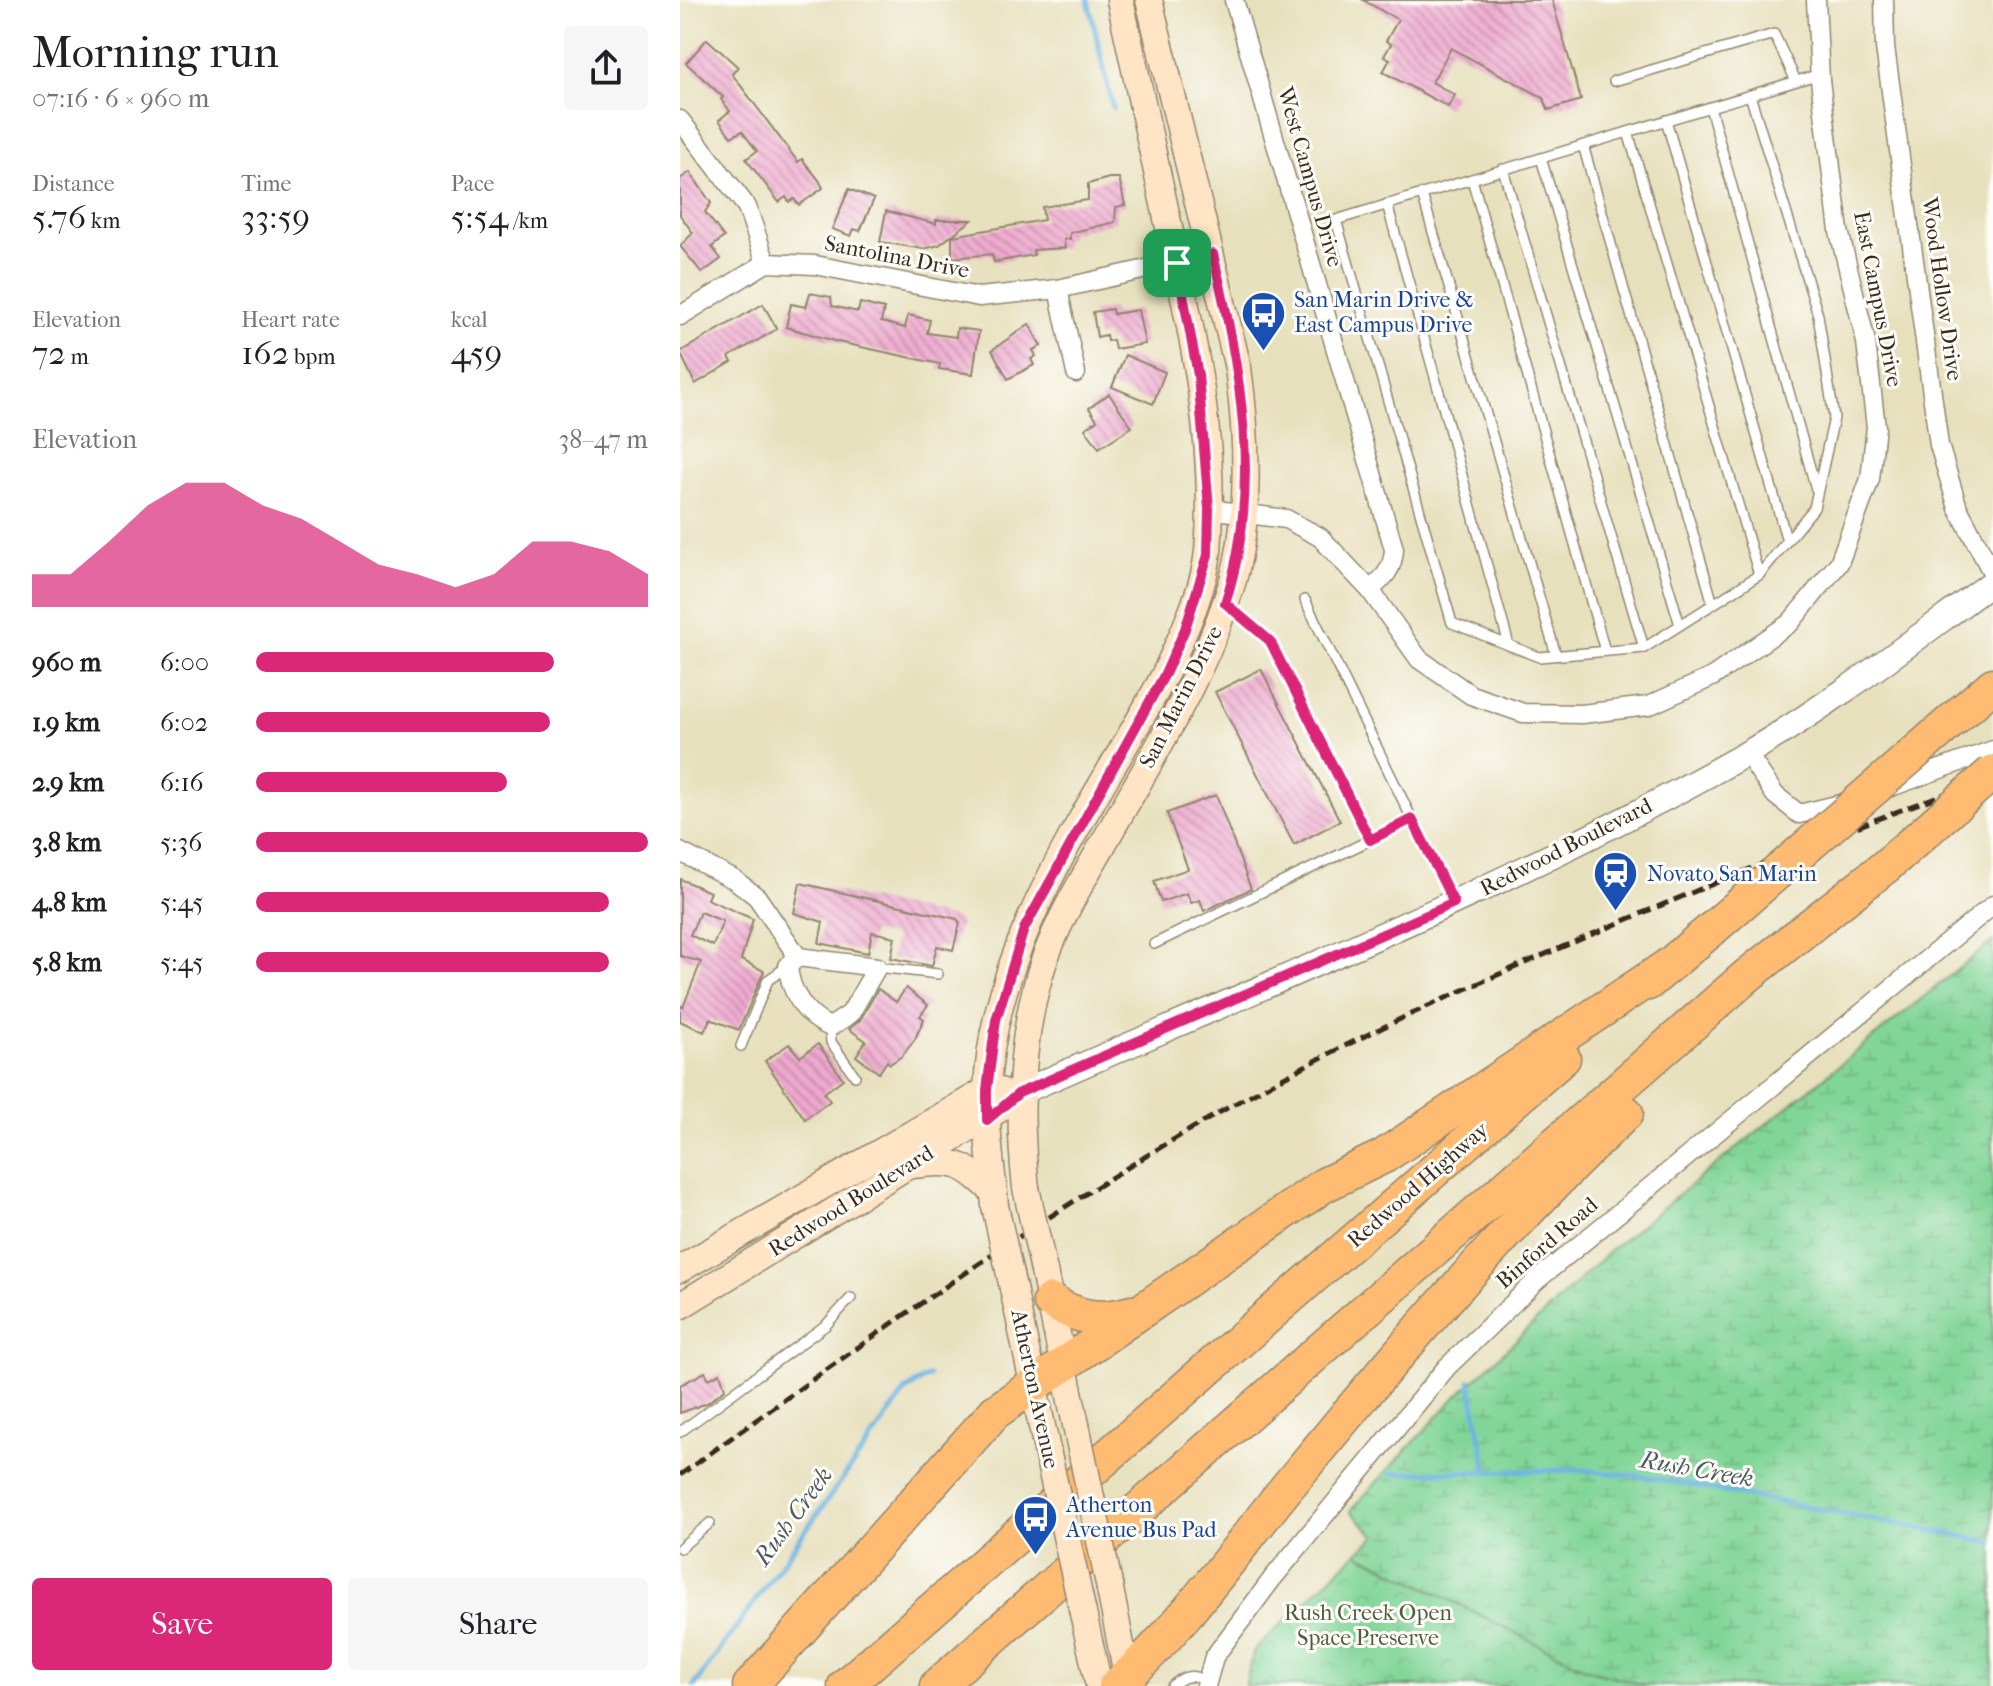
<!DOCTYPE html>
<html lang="en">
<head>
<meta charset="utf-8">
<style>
  body { margin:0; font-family:"IM FELL French Canon",serif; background:#f6f6f6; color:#202124; height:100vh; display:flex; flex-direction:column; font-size:30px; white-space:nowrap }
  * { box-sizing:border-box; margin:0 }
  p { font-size:26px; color:#757577 }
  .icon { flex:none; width:44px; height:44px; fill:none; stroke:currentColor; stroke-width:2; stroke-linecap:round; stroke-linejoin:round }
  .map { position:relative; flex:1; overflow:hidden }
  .details { display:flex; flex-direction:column; background:#fff; width:680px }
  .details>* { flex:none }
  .pin { position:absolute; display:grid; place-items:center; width:68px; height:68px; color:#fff; margin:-34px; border-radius:16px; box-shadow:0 4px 12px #0006 }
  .round { display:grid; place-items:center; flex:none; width:84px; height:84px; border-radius:8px; background:#f6f6f6 }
  .summary { display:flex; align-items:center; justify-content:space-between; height:136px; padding:0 32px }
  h1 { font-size:44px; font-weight:600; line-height:60px }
  .metrics { display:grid; grid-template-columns:repeat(3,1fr); gap:12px; height:136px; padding:8px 32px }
  .metrics div { display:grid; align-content:center }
  .metrics b { font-size:34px; font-weight:600 }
  .metrics small { font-size:22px; font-weight:400 }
  .metrics p { font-size:22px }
  .chart { height:224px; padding:16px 32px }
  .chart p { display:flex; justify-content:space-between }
  .chart svg { width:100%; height:144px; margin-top:8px; fill:#db2777; opacity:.7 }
  .primary-button { display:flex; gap:16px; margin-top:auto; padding:16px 32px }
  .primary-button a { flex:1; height:92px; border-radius:8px; background:#db2777; color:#fff; font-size:32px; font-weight:600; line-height:92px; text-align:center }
  .primary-button a+a { background:#f6f6f6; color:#202124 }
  ul { padding:0 32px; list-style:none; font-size:26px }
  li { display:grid; grid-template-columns:128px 96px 1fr; align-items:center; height:60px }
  li i { height:20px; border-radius:10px; background:#db2777 }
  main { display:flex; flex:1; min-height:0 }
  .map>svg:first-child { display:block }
  .wetland { fill:url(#wetland-marsh); stroke:#5e805b; stroke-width:2 }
  .park { fill:url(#park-crowns); stroke:#5e805b; stroke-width:2 }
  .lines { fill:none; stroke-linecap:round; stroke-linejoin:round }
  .stream { stroke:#69b3e1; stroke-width:5 }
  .building { fill:url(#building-back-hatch); fill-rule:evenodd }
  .service-casing { stroke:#91856e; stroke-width:12 }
  .minor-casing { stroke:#91856e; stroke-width:21 }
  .tertiary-casing { stroke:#91856e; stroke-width:27 }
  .secondary-casing { stroke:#91856e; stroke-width:29 }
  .motorway-casing { stroke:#91856e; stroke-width:37 }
  .service { stroke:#fff; stroke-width:9 }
  .minor { stroke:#fff; stroke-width:18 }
  .tertiary { stroke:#fff; stroke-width:24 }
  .secondary { stroke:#ffe4c6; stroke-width:26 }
  .motorway { stroke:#febb71; stroke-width:34 }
  .rail { stroke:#3b2a1e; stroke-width:5; stroke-dasharray:12 6; stroke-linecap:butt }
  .secondary-bridge-casing { stroke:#91856e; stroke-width:29; stroke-linecap:butt }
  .motorway-bridge-casing { stroke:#91856e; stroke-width:37; stroke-linecap:butt }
  .secondary-bridge { stroke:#ffe4c6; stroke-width:26 }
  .motorway-bridge { stroke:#febb71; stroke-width:34 }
  .route-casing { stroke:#fff; stroke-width:16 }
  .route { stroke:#db2777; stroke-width:10 }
  .labels { text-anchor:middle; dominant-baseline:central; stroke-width:6; stroke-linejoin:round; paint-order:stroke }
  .street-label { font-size:22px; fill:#3b2a1e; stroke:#fdfcf7 }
  .transit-label { font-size:22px; fill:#164399; stroke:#fdfcf7; text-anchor:start }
  .park-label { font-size:22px; fill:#505d43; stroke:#fdfcf7 }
  .water-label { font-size:24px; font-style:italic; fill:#4b5a62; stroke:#fdfcf7 }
</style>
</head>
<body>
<main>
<section class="details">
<div class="summary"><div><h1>Morning run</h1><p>07:16 · 6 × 960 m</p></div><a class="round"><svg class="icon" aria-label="share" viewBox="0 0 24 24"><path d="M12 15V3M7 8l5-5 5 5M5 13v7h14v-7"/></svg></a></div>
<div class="metrics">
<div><p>Distance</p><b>5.76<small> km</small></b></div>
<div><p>Time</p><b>33:59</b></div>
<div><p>Pace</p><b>5:54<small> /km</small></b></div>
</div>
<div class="metrics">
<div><p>Elevation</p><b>72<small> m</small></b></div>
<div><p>Heart rate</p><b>162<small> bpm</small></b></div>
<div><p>kcal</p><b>459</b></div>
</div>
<div class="chart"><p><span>Elevation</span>38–47 m</p>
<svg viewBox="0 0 160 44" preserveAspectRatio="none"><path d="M0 44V34L10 34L20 24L30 13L40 6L50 6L60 13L70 17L80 24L90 31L100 34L110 38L120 34L130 24L140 24L150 27L160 34V44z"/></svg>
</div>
<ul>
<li><b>960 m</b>6:00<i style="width:76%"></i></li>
<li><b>1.9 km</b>6:02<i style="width:75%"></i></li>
<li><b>2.9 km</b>6:16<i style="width:64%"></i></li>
<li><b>3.8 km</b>5:36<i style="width:100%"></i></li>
<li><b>4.8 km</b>5:45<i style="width:90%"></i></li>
<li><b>5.8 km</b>5:45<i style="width:90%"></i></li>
</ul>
<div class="primary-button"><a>Save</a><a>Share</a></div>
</section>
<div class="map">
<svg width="1313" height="1686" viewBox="0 0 1313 1686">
  <defs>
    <pattern id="wetland-marsh" width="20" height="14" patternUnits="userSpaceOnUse" patternTransform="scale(2)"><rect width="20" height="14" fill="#81d598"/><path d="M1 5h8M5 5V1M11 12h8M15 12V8" fill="none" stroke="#70b783"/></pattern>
    <pattern id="park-crowns" width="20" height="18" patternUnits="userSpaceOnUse" patternTransform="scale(2)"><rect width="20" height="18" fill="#81d598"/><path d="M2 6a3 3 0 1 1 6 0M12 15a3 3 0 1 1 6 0" fill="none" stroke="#70b783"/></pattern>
    <pattern id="building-back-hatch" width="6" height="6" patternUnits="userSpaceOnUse" patternTransform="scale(2)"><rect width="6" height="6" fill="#eea8ce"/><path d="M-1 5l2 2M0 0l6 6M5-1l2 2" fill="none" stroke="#c289a7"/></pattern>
  </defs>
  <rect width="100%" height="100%" fill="#fdfcf7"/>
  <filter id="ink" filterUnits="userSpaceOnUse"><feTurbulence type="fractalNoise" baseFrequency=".0125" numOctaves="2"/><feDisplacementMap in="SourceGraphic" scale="16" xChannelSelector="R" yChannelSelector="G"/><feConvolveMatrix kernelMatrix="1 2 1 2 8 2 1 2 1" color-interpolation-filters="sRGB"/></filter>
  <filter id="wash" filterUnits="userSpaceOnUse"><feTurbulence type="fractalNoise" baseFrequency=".006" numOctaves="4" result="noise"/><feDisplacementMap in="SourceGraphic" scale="32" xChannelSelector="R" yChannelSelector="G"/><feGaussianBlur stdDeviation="1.8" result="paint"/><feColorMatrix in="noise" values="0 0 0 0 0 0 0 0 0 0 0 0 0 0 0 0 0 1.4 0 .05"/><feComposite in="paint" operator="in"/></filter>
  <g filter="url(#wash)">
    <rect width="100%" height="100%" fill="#e7e0bd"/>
    <!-- wetland -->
    <path class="wetland" d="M1313,941V1686H969L909,1670L677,1553L696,1536L670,1511L770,1403L934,1247Z"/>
    <!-- park -->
    <path class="park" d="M677,1553L909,1670L969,1686H565L574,1650Z"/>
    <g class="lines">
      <!-- stream -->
      <g class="stream">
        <path d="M408,0L433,108"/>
        <path d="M790,1381L807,1472"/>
        <path d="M712,1473L902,1470L967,1477L1313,1542"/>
        <path d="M14,1686L227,1389L249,1376"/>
      </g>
    </g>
    <g id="blocks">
      <!-- building -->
      <g class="building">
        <path d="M683,0H872L901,100L868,110L864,98L771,48L752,82L775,95L768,107L703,72L710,59L704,56L711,44L706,41L718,20Z"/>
        <path d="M27,39L58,67L52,74L118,162L122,159L139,180L143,188L119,205L114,199L109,202L106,197L99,202L66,159L77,151L62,131L51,137L39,120L50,111L41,99L43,97L6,63Z"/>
        <path d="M10,172L31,203L25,212L44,237L32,247L41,259L22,273L0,246L13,233L0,215V179Z"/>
        <path d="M429,178H439L445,205L436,207L435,222L390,233V239H384L385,248L353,250L354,255L314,262L312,254L272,258V236L364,220L362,207L408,200V184Z"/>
        <path d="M169,189L194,199L180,231L174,229L171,236L152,229Z"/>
        <path d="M206,211L256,224V220H292L259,245L244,249L200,242Z"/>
        <path d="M130,293L151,297L152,306L178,312L180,303L204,309L201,322L225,328L228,315L250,320L247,333L276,337L277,328L299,331L293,374L259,369L260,364L158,342L106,327L111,304L126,307Z"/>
        <path d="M83,304L97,329L49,357L52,362L15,384L0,352Z"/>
        <path d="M432,309L433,314L458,310L465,344L435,349L433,340L427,341L426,335L417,337L413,312Z"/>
        <path d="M349,324L361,346L353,350L356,356L351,359L354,365L328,379L312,350Z"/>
        <path d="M445,355L485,372L473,404L432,387Z"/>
        <path d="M429,394L452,427L419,448L405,429L417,420L409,408Z"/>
        <path d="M581,669L660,821L614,845L535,692Z"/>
        <path d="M536,795L571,889L524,911L520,900L511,903L507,893L481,902L474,881L508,869L487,813Z"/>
        <path d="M0,879L30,892L27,899L73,919L61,960L84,971L59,1030L30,1019L24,1032L0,1021V1006L3,1007L21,962L0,956ZM20,912L43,921L33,946L10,935Z"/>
        <path d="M120,883L277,919L280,923L273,950L257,946L252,966L211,958L215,937L192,932L188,953L139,943L143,922L114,913Z"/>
        <path d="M226,988L248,1005L240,1016L244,1019L235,1039L222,1056L210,1064L207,1061L199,1073L176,1056L186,1041L169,1029L180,1020L198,989L216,1002Z"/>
        <path d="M109,1044L120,1057L138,1044L163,1079L144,1093L150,1101L125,1119L85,1061Z"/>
        <path d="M25,1372L29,1379L40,1373L45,1389L27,1403L0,1413V1385Z"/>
      </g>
    </g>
  </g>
  <g filter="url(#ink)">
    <use href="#blocks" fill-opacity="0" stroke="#91856e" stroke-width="2"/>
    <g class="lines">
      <defs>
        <g id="service">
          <path d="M934,81L1094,34L1116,81"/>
          <path d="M1070,95L1138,315L1154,418L1134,508L1079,575L964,648L859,657L772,623L656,220L1140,74"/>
          <path d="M1030,107L1136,489"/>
          <path d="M986,120L1107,541"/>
          <path d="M948,132L1079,575"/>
          <path d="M903,145L1033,604"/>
          <path d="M861,158L1000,625"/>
          <path d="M823,169L964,648"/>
          <path d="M792,179L925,651"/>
          <path d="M742,194L876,655"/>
          <path d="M707,204L829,645"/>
          <path d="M548,605L590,641L690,840L732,819L625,600"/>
          <path d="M732,819L773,902"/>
          <path d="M474,944L690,840"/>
          <path d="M197,967L258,974"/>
          <path d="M150,1027L151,1042L175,1076"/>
          <path d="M61,1046L88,980L108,966"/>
          <path d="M0,1432L146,1325L171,1298"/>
          <path d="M0,1548L30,1523"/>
          <path d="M492,1686C504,1675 512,1674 527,1681"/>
        </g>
        <g id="minor">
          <path d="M554,0L714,549C713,569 705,577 690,590"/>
          <path d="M1204,0L1205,47L1259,445L1278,508L1313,574"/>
          <path d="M0,120L67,207L86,263"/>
          <path d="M378,289L396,373"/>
          <path d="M0,316L86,263L135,265L299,297L378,289L533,254"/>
          <path d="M529,509L606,519L640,537L690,590L739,659L791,695L843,713L902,714L968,706L1032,677L1110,623L1159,563L1190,479L1196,427L1186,342L1159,231L1140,80L1136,0"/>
          <path d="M1067,753L1095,795L1119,814L1165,803"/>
          <path d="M1208,788L1313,750"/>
          <path d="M0,852L55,880L77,897L118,957L197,967L170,1014L150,1027C125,1016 110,992 108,966L118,957"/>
          <path d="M526,1686L534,1657L592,1579L767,1367L857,1280L1313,905"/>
        </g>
        <path id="tertiary" d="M339,1093C583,986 832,886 1064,755C1151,705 1232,641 1313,582"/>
        <g id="secondary">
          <path d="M232,1165C277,1160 281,1162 314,1192"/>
          <path d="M346,1188C338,1117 339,1047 359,977C372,931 398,888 422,846C470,760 525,675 553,580C571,517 567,433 558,368L469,0"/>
          <path d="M315,1206C312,1168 305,1130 307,1091C313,935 416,805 486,672C502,635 524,592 528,551C537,445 513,335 490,232C473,155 457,77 440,0"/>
          <path d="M0,1269L307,1090L320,1091"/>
          <path d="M364,1271L396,1425"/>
          <path d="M333,1288L367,1450"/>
          <path d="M0,1306L318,1110"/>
          <path d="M430,1589L449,1686"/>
          <path d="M403,1613L419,1686"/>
        </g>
        <g id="motorway">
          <path d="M1275,718L1313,685"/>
          <path d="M968,983L1032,929"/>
          <path d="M370,1301C398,1318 420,1322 451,1313"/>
          <path d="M70,1686L315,1412L644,1185L704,1156L985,968"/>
          <path d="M165,1686L883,1058"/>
          <path d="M257,1686L1068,975L1206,866"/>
          <path d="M436,1686C501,1630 558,1546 613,1480C718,1352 825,1227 946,1113"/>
        </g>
      </defs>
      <!-- service casing -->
      <use href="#service" class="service-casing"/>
      <!-- minor casing -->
      <use href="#minor" class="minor-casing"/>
      <!-- tertiary casing -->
      <use href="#tertiary" class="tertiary-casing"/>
      <!-- secondary casing -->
      <use href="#secondary" class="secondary-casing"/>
      <!-- motorway casing -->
      <use href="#motorway" class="motorway-casing"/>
      <!-- service -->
      <use href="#service" class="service"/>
      <!-- minor -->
      <use href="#minor" class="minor"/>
      <!-- tertiary -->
      <use href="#tertiary" class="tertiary"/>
      <!-- secondary -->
      <use href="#secondary" class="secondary"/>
      <!-- motorway -->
      <use href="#motorway" class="motorway"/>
      <!-- rail -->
      <path class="rail" d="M0,1475C177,1347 353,1220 542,1111C656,1046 774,993 894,942C1032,883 1172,827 1313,776"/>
      <defs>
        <g id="secondary-bridge">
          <path d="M346,1188L364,1271"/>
          <path d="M315,1206L333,1288"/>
          <path d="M396,1425L430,1589"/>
          <path d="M367,1450L403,1613"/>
        </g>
        <g id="motorway-bridge">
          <path d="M1206,866L1313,772"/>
          <path d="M1032,929L1275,718"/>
        </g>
      </defs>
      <!-- secondary-bridge casing -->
      <use href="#secondary-bridge" class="secondary-bridge-casing"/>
      <!-- motorway-bridge casing -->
      <use href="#motorway-bridge" class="motorway-bridge-casing"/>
      <!-- secondary-bridge -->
      <use href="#secondary-bridge" class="secondary-bridge"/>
      <!-- motorway-bridge -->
      <use href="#motorway-bridge" class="motorway-bridge"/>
    </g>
  </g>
  <g class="lines" filter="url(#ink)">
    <defs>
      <path id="route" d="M533,254C560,368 583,488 545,603L590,641L690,840L732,819L774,903L339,1093L307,1120V1090L316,1020L344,929L486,672L505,629L528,555L529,509L518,375L497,263Z"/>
    </defs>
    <!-- route casing -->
    <use href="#route" class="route-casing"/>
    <!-- route -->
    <use href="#route" class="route"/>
  </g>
  <!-- icons -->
  <defs>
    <symbol id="bus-pin" viewBox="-11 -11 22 30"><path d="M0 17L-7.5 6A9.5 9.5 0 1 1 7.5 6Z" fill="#1a4fb4" stroke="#fdfcf7"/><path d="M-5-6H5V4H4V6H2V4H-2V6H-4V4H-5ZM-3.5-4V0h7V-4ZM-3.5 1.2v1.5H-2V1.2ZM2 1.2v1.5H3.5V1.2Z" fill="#fff"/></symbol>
    <symbol id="station-pin" viewBox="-11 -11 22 30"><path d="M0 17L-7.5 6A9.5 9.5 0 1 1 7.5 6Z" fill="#1a4fb4" stroke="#fdfcf7"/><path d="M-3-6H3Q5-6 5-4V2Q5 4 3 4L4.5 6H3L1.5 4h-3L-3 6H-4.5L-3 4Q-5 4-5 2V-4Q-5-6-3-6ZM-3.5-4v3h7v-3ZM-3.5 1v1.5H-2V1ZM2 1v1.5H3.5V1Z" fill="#fff"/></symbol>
  </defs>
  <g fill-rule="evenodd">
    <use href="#bus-pin" x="558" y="288" width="51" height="69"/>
    <use href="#station-pin" x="910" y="848" width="51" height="69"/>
    <use href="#bus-pin" x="330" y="1492" width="51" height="69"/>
  </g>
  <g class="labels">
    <!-- street labels -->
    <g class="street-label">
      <text transform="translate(630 177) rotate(74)">West Campus Drive</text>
      <text transform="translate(217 257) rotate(11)">Santolina Drive</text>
      <text transform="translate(1262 289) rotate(82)">Wood Hollow Drive</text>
      <text transform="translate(1198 299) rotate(79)">East Campus Drive</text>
      <text transform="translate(501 697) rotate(-63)">San Marin Drive</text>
      <text transform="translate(886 847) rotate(-27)">Redwood Boulevard</text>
      <text transform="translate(738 1185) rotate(-41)">Redwood Highway</text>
      <text transform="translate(171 1201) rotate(-32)">Redwood Boulevard</text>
      <text transform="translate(867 1243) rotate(-41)">Binford Road</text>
      <text transform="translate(355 1389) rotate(78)">Atherton Avenue</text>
    </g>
    <!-- transit labels -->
    <g class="transit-label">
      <text x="614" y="300">San Marin Drive &amp;<tspan x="614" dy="25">East Campus Drive</tspan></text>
      <text x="967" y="874">Novato San Marin</text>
      <text x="386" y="1505">Atherton<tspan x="386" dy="25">Avenue Bus Pad</tspan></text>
    </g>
    <!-- park labels -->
    <g class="park-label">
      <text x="688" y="1613">Rush Creek Open<tspan x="688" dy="25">Space Preserve</tspan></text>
    </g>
    <!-- water labels -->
    <g class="water-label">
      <text transform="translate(1017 1469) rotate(10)">Rush Creek</text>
      <text transform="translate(113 1516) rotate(-54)">Rush Creek</text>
    </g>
  </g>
</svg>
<div class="pin" style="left:497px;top:263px;background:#1e9e55"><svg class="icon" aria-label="arrive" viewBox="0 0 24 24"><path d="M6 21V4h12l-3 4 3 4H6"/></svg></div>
</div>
</main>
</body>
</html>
